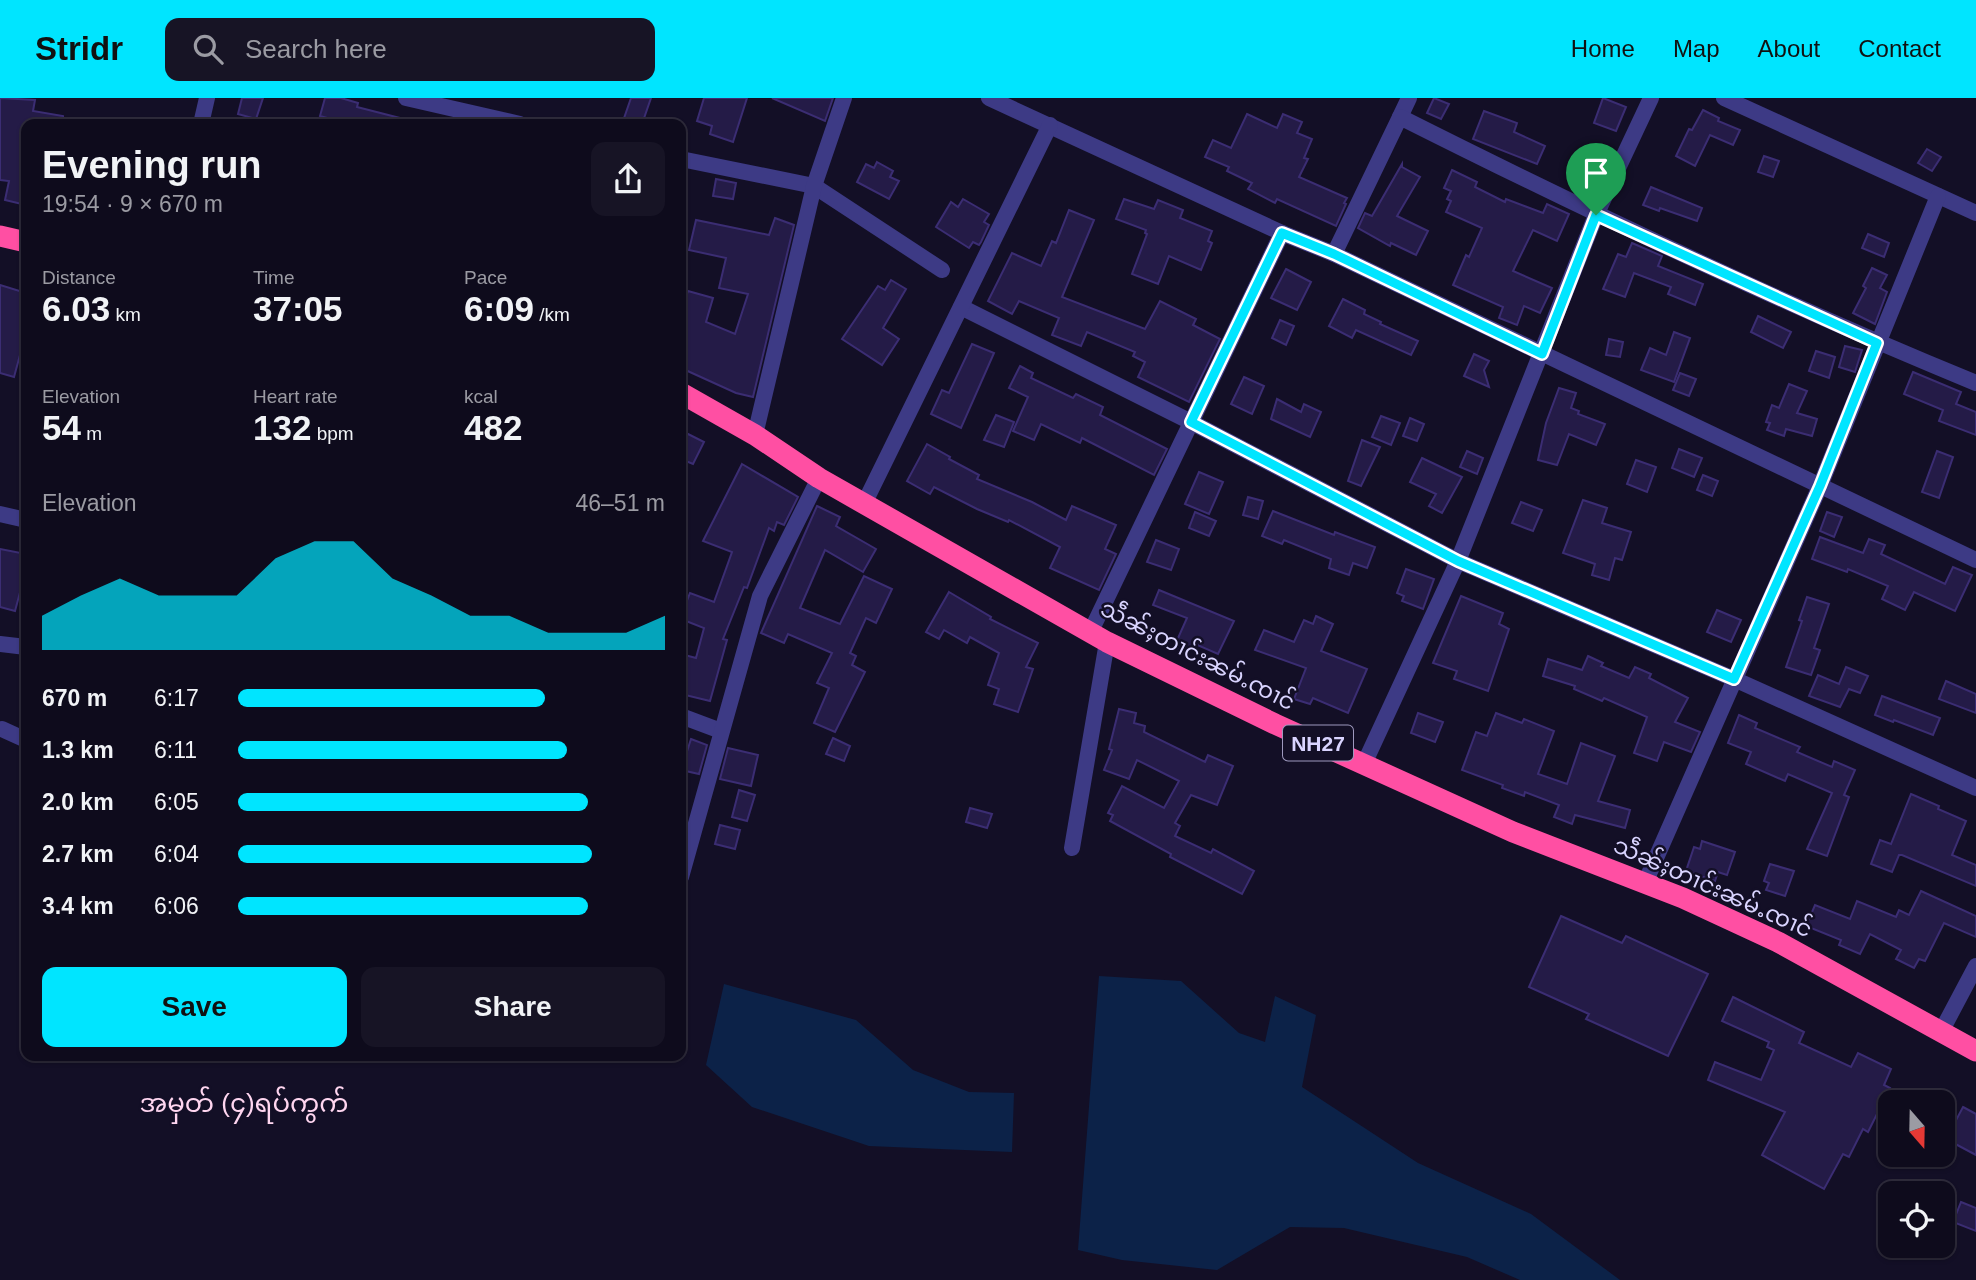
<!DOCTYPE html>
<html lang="en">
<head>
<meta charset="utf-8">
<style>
  body { margin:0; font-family:Helvetica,"Noto Sans Myanmar",sans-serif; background:#171425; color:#f1f3f6; height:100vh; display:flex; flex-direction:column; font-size:26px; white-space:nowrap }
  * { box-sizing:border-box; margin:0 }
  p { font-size:23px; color:#9b9ba3 }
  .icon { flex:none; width:38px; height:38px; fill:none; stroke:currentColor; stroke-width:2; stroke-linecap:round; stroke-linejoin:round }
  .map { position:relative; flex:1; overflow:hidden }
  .drawer { position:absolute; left:21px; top:21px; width:665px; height:942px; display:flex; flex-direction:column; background:#0e0b1c; border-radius:14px; box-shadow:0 2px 5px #0004,0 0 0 2px #2e2b3b }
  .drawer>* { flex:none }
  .needle { width:46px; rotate:160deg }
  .fabs { position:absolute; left:1878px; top:992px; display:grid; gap:14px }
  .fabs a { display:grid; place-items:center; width:77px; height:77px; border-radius:14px; background:#0e0b1c; box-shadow:0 2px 5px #0004,0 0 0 2px #2e2b3b; font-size:35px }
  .pin { position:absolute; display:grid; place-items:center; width:60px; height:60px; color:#fff; margin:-72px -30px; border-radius:50% 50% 50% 0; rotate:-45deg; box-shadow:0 0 7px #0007 }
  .pin .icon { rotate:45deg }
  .round { display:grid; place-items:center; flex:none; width:74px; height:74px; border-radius:14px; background:#171425 }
  .head { display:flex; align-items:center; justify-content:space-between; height:119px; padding:0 21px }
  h1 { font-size:38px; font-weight:800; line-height:52px }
  .figures { display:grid; grid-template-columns:repeat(3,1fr); gap:10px; height:119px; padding:7px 21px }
  .figures div { display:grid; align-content:center }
  .figures b { font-size:35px; font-weight:800 }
  .figures small { font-size:19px; font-weight:400 }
  .figures p { font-size:19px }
  .chart { height:196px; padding:14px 21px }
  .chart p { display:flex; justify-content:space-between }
  .chart svg { width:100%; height:126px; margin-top:7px; fill:#00e5ff; opacity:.7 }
  .primary-button { display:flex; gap:14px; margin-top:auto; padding:14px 21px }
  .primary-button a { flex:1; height:80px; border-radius:14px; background:#00e5ff; color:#111; font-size:28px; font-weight:800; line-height:80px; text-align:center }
  .primary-button a+a { background:#171425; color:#f1f3f6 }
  ul { padding:0 21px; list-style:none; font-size:23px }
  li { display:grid; grid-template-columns:112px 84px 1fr; align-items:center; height:52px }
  li i { height:18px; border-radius:9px; background:#00e5ff }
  header { display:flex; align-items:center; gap:42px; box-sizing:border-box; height:98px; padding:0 35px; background:#00e5ff; color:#111 }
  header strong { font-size:33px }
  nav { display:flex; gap:38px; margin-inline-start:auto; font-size:24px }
  .search { width:490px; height:63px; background:#171425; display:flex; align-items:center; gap:18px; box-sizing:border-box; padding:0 24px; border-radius:14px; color:#9b9ba3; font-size:26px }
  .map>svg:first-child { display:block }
  .water { fill:#0c2248 }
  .building { fill:#241b47; stroke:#3b2d73; stroke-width:2 }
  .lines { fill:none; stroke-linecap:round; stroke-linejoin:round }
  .street { stroke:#3d3a85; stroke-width:16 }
  .highway { stroke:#ff4fa3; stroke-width:21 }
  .route-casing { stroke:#fff; stroke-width:14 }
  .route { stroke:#00e5ff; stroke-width:9 }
  .labels { text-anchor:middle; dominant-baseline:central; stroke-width:5; stroke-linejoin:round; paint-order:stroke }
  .shield { fill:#130f26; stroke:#9e99be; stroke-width:2 }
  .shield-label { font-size:21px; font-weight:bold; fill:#d9d4ff }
  .street-label { font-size:23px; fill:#d9d4ff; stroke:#130f26 }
  .quarter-label { font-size:26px; fill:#ffd6f0; stroke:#130f26 }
</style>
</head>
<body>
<header>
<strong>Stridr</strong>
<div class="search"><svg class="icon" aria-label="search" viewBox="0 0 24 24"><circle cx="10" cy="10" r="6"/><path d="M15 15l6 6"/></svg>Search here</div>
<nav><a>Home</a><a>Map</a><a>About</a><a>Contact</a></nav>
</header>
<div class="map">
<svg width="1976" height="1182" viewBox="0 0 1976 1182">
  <rect width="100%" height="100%" fill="#130f26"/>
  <!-- water -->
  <g class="water">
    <path d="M1099,878L1181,883L1239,935L1265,944L1275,898L1316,917L1302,989L1418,1065L1531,1116L1620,1182H1520L1467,1159L1344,1130L1290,1129L1217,1172L1122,1162L1078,1152Z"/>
    <path d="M724,886L856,922L913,972L969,994L1014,995L1012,1054L869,1048L752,1009L706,967Z"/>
  </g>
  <!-- building -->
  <g class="building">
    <path d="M0,0L35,2L33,13L63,18V26H26V107L5,102L9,83L0,82Z"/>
    <path d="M242,0H263L256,21L238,16Z"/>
    <path d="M325,0H341L358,5L357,9L404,21L403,26H349L320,18Z"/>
    <path d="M631,0H651L642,26H622Z"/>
    <path d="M704,0H747L733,44L710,36L712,28L697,23Z"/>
    <path d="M772,0H833L825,23Z"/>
    <path d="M1434,0L1449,6L1441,21L1427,15Z"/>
    <path d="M1603,0L1626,9L1616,33L1594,25Z"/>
    <path d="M1703,12L1719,20L1718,23L1740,32L1733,47L1710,37L1695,68L1676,58L1689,31L1692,32Z"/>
    <path d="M1484,13L1517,25L1514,34L1545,48L1537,66L1473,41Z"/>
    <path d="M1247,16L1277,30L1283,16L1302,24L1297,35L1312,41L1304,60L1308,61L1299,79L1347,100L1344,105L1346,106L1336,128L1277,101L1275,105L1248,91L1252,85L1227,73L1229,69L1205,59L1213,42L1231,50Z"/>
    <path d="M1927,51L1941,59L1932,73L1918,65Z"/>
    <path d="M1764,58L1779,63L1773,79L1758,74Z"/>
    <path d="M877,64L893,73L890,79L899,83L889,101L857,84L866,66L874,70Z"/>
    <path d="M1402,66V69L1420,79L1397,118L1428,133L1416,157L1391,145L1390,148L1358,130L1365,115L1372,118Z"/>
    <path d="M1452,72L1477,84L1475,89L1505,104L1506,101L1543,115L1547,106L1569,116L1557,143L1533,132L1513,173L1552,190L1540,215L1524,208L1517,227L1499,220L1503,209L1453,187L1466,157L1469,159L1482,130L1446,114L1451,103L1447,101L1451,93L1444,90Z"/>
    <path d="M716,81L736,85L733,101L713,98Z"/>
    <path d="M1651,89L1702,110L1697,123L1660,110L1659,113L1643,107Z"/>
    <path d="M963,101L989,116L984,124L989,127L981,144L979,147L973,144L969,150L936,129L951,104L958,109Z"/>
    <path d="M1124,101L1154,111L1158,102L1183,112L1180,120L1212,133L1208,143L1212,145L1201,172L1169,158L1158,186L1132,176L1147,136L1145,135L1146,132L1116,121Z"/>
    <path d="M1069,112L1094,122L1062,199L1145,231L1160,203L1196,221L1193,227L1220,241L1189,304L1138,279L1145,264L1133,258L1135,254L1087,234L1081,248L1052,237L1059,220L1019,203L1012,216L988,203L1012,155L1041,168L1052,143L1056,145Z"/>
    <path d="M775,120L794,127L753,299L736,295L681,270V214L688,193L713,200L706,224L735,236L748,196L719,190L726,160L689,152L696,122L769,137Z"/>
    <path d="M1868,136L1889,145L1884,159L1862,150Z"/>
    <path d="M1632,145L1662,158L1658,168L1703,186L1695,207L1668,196L1671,189L1634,175L1625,199L1603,191L1618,156L1626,159Z"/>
    <path d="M1872,170L1887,177L1880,190L1887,194L1875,226L1853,215L1866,190L1863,188Z"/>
    <path d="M1286,171L1311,184L1297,212L1271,200Z"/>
    <path d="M891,182L906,191L883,230L899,241L882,267L842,241L878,188L885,192Z"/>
    <path d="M0,187L26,195V235L14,279L0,275Z"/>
    <path d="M1343,201L1365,212L1364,216L1381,224L1380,226L1418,243L1411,257L1356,232L1352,240L1329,228Z"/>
    <path d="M1758,218L1791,234L1783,250L1751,234Z"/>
    <path d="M1280,222L1294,228L1286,247L1272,240Z"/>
    <path d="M1674,234L1690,240L1674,284L1641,272L1650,250L1666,257Z"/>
    <path d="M1609,241L1623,244L1620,259L1606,257Z"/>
    <path d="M972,246L994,255L961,330L931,316L942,292L949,295Z"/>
    <path d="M1845,248L1862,252L1855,274L1839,269Z"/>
    <path d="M1816,253L1835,259L1829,280L1809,273Z"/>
    <path d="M1474,256L1489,263L1484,272L1489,289L1464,278Z"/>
    <path d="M1020,268L1033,275L1031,280L1073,300L1076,296L1103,309L1100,317L1167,351L1154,377L1082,340L1080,345L1041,326L1034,342L1013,333L1028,299L1009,290Z"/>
    <path d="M1913,274L1961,294L1956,306L1976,314V337L1939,323L1943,312L1904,296Z"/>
    <path d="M1680,275L1696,281L1689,298L1673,292Z"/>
    <path d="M1244,279L1264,288L1252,316L1231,306Z"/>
    <path d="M1789,286L1807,293L1797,315L1817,321L1812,338L1786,331L1784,338L1767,332L1770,325L1766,324L1772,307L1779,310Z"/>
    <path d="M1559,290L1576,295L1571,310L1579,313L1578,316L1605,326L1596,347L1569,336L1557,367L1538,362L1546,325Z"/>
    <path d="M1277,301L1301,314L1304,306L1321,314L1310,339L1271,321Z"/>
    <path d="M996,317L1014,324L1004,349L984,342Z"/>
    <path d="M1381,318L1400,325L1391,347L1372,339Z"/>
    <path d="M1410,320L1424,326L1417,343L1403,338Z"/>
    <path d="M686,335L704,344L693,366L681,361V345Z"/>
    <path d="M1362,342L1380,349L1361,388L1348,383Z"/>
    <path d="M927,346L950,359L949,361L979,377L977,381L1032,404L1066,422L1072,408L1116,427L1105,451L1116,456L1099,492L1050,470L1060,449L1009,422L1008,424L977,411L934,389L930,396L907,383Z"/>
    <path d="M1679,351L1702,360L1694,379L1672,370Z"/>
    <path d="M1467,353L1483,360L1477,376L1460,369Z"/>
    <path d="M1937,353L1953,359L1939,400L1922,394Z"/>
    <path d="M1422,360L1462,379L1442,415L1429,408L1436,396L1410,384Z"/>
    <path d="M1636,362L1656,369L1647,394L1627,386Z"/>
    <path d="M742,366L798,399L784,427L777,424L774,433L769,430L747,490L744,489L723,541L727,542L710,603L681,596V556L696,560L704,530L681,521V518L690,495L714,504L732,454L703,443Z"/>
    <path d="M1199,374L1223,384L1209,416L1185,406Z"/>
    <path d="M1703,377L1718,383L1712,398L1697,392Z"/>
    <path d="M1248,399L1263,403L1258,421L1243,417Z"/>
    <path d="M1583,402L1607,410L1602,425L1631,434L1622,462L1615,460L1609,482L1592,477L1595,466L1563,455Z"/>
    <path d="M1521,404L1542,412L1533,433L1512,425Z"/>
    <path d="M817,408L840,419L836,428L876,451L863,474L825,452L800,510L840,526L864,478L892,491L876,525L866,520L850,555L856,558L852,567L865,574L835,634L814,625L829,590L817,585L832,555L788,536L784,545L761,535Z"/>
    <path d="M1273,413L1334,437L1335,434L1375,449L1367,470L1353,465L1349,477L1329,470L1331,461L1284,442L1282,446L1262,438Z"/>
    <path d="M1195,414L1216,423L1209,438L1189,430Z"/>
    <path d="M1827,414L1842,419L1834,439L1820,433Z"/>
    <path d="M1820,439L1863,455L1869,441L1885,447L1881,456L1945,486L1953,469L1972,477L1955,513L1914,494L1905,512L1882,501L1888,488L1848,471L1847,474L1812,461Z"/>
    <path d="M1156,442L1179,451L1171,472L1147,464Z"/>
    <path d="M0,451L26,456V488L22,487L15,513L0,509Z"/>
    <path d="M1406,471L1434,481L1423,511L1402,503L1404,498L1397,495Z"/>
    <path d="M1159,492L1234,523L1218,556L1193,545L1188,556L1174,549L1187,520L1153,507Z"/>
    <path d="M949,494L991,519L990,521L1038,545L1026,569L1033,571L1018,614L994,606L999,591L988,587L999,555L970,539L967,545L944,532L939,541L926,534Z"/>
    <path d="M1461,498L1503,515L1499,526L1509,531L1488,593L1454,581L1457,573L1433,565Z"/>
    <path d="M1807,499L1829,506L1814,550L1820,552L1811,577L1786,569L1802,523L1799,522Z"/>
    <path d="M1717,512L1741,522L1731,544L1707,534Z"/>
    <path d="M1316,518L1333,526L1321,553L1367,571L1348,615L1313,600L1310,606L1294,601L1306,570L1255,552L1264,532L1294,544L1304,522L1313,526Z"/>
    <path d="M1588,558L1603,565L1601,568L1629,580L1635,569L1651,576L1649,580L1688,600L1675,624L1700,634L1691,654L1664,644L1657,663L1634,655L1647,619L1604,600L1602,603L1574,591L1575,588L1543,578L1548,561L1582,572Z"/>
    <path d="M1846,569L1868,578L1860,595L1849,591L1840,609L1809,598L1818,577L1839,586Z"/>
    <path d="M1946,583L1976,596V615L1939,601Z"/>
    <path d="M1882,598L1940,620L1933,637L1894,622L1893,624L1875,617Z"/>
    <path d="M1119,611L1136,615L1134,625L1145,628L1144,634L1205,664L1208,657L1233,668L1217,707L1191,697L1175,725L1180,728L1175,738L1211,755L1213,751L1254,773L1242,796L1170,759L1171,756L1110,723L1113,717L1108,715L1122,688L1164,710L1179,683L1137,662L1129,681L1104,672L1112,652L1109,651Z"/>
    <path d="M1418,615L1443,624L1435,644L1411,635Z"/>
    <path d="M1496,615L1522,625L1524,621L1554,633L1538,676L1567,686L1581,645L1615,658L1598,703L1630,712L1625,730L1575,717L1572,726L1554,719L1559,707L1525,694L1524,698L1502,690L1503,687L1462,672L1476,634L1487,638Z"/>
    <path d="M1739,617L1757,625L1755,630L1800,649L1797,654L1832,669L1834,663L1855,672L1844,697L1849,699L1827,758L1807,751L1832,695L1788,676L1785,683L1746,666L1751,654L1728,645Z"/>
    <path d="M833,640L850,648L844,663L826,656Z"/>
    <path d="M691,641L707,647L699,676L681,672Z"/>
    <path d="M728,650L758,657L751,688L720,681Z"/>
    <path d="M739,692L755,697L747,723L732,719Z"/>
    <path d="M1911,696L1939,708L1938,711L1966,723L1952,757L1976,767V788L1902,757H1899L1892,774L1871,766L1880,742L1891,746Z"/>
    <path d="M970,710L992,716L987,730L966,724Z"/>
    <path d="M720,727L740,732L735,751L715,746Z"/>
    <path d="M1702,743L1735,754L1727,777L1718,774L1715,783L1686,773L1694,749L1700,751Z"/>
    <path d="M1770,766L1794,773L1785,798L1766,792L1769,785L1764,783Z"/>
    <path d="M1921,793L1976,818V839L1944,825L1925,863L1919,861L1914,870L1896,861L1901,852L1870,836L1860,856L1839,847L1841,842L1806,828L1815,807L1850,821L1857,803L1896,819L1899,812L1909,817Z"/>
    <path d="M1561,818L1622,845L1626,838L1708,876L1668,958L1586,921L1589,916L1529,889Z"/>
    <path d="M1733,899L1804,934L1799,945L1851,969L1858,955L1891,971L1884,987L1890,990L1868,1034L1863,1031L1849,1059L1843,1056L1824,1091L1762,1057L1785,1014L1708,982L1715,964L1761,982L1774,952L1767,949L1769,944L1722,923Z"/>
    <path d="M1963,1009L1976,1016V1057L1946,1041Z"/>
    <path d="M1961,1104L1976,1110V1133L1953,1124Z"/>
  </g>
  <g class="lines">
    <!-- street -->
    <g class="street">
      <path d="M406,0L520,26"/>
      <path d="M989,0L1282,135L1334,156L1976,462"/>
      <path d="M1724,0L1976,115"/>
      <path d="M1400,19L1409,0"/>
      <path d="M201,26L207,0"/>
      <path d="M681,61L814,88L942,172"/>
      <path d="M1334,156L1400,19C1589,114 1780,205 1976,285"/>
      <path d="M961,209L1191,324L1458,463L1734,581L1976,690"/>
      <path d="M755,337L814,88L844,0"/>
      <path d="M864,406L1050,27"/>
      <path d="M0,416L26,422"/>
      <path d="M1091,533L1282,135"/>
      <path d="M0,546L26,549"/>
      <path d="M681,618L721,633"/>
      <path d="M2,631L26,642"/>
      <path d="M1364,666L1458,463L1596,117L1651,0"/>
      <path d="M1072,750L1107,544"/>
      <path d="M681,779L760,498L819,380"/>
      <path d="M1645,785L1820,388L1938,98"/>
      <path d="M1941,934L1976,868"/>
    </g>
    <!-- highway -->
    <g class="highway">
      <path d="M0,138L26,144"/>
      <path d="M681,295L755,337L819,380L1107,544L1275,626L1513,734L1683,800L1778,844L1976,953"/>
    </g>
  </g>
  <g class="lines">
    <defs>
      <path id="route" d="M1596,117L1877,245L1820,388L1734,581L1458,463L1191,324L1282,135L1334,156L1542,256Z"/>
    </defs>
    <!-- route casing -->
    <use href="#route" class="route-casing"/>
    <!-- route -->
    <use href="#route" class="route"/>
  </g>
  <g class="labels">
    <!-- shield labels -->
    <rect class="shield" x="1283" y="627.5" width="70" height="35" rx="5"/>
    <g class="shield-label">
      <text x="1318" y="645">NH27</text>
    </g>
    <!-- street labels -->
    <g class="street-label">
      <text transform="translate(1198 557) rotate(27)">သဵၼ်ႈတၢင်းၼမ်ႉၸၢင်</text>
      <text transform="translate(1713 789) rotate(24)">သဵၼ်ႈတၢင်းၼမ်ႉၸၢင်</text>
    </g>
    <!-- quarter labels -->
    <g class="quarter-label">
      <text x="244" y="1005">အမှတ် (၄)ရပ်ကွက်</text>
    </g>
  </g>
</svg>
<div class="fabs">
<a><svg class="needle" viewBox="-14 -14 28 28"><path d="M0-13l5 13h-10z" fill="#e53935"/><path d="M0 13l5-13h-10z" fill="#9b9ba3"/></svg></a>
<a><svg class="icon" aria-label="locate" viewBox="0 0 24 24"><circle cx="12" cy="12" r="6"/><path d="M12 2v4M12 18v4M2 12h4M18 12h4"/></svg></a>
</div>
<div class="pin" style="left:1596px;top:117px;background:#1e9e55"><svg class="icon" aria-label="arrive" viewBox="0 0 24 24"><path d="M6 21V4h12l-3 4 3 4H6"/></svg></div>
<section class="drawer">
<div class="head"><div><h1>Evening run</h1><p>19:54 · 9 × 670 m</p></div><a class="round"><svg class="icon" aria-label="share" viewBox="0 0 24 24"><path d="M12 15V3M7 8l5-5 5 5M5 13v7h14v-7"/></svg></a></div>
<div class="figures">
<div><p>Distance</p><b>6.03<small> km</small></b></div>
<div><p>Time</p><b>37:05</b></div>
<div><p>Pace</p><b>6:09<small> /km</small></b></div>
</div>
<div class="figures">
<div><p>Elevation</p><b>54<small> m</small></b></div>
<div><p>Heart rate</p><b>132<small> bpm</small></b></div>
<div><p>kcal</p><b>482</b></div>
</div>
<div class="chart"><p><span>Elevation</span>46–51 m</p>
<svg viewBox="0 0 160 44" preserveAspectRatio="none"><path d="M0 44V32L10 25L20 19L30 25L40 25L50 25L60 12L70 6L80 6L90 19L100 25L110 32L120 32L130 38L140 38L150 38L160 32V44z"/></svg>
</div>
<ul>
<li><b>670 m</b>6:17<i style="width:72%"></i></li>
<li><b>1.3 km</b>6:11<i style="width:77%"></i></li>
<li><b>2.0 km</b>6:05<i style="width:82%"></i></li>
<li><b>2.7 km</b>6:04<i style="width:83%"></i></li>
<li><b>3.4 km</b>6:06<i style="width:82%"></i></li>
</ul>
<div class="primary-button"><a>Save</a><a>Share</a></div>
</section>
</div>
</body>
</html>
